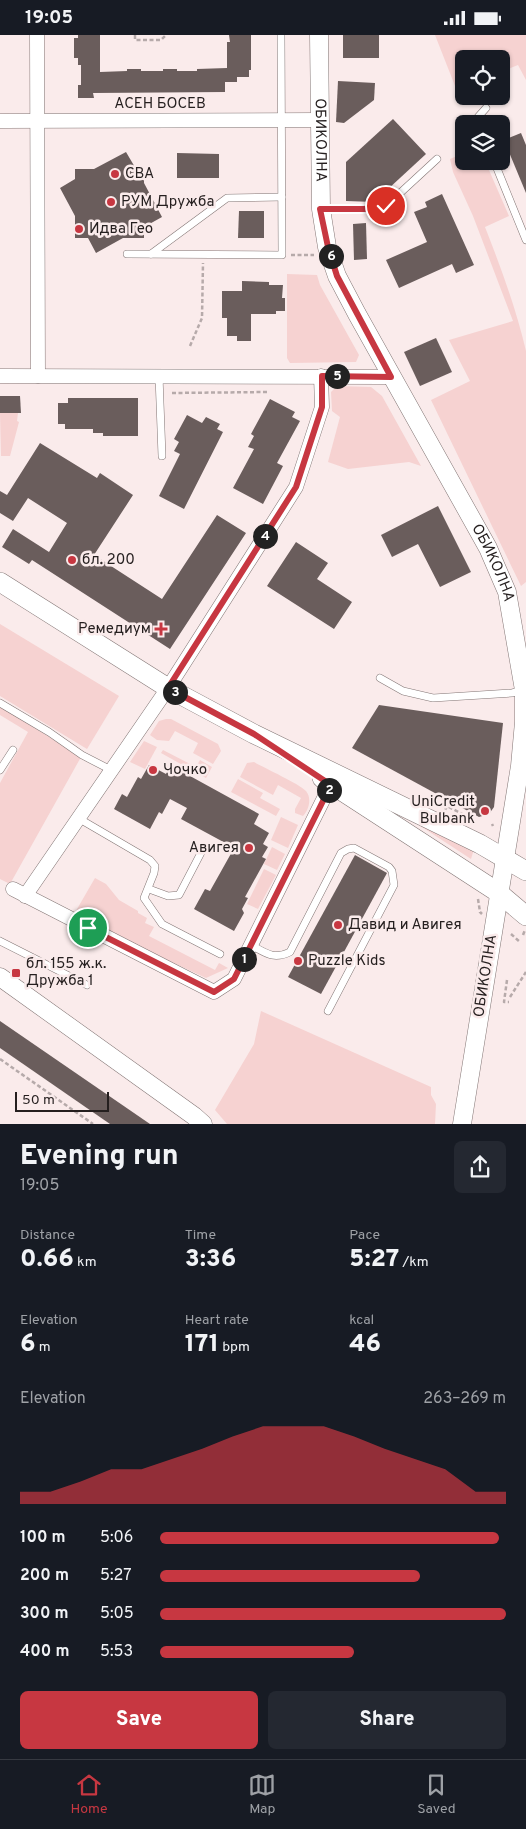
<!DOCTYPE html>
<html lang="en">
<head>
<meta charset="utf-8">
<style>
  body { margin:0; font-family:Overpass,sans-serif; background:#242831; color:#f1f3f6; height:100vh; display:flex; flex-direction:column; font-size:19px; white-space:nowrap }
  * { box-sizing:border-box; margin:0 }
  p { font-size:16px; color:#9ea1a6 }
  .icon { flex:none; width:28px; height:28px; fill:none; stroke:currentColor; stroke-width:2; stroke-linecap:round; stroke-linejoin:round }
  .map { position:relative; height:1089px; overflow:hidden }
  .drawer { display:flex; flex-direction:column; background:#171b24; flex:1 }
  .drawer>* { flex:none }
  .tools { position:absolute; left:455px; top:15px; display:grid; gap:10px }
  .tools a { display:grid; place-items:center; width:55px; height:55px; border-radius:8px; background:#171b24; box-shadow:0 1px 4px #0004; font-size:25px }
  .scale { position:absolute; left:15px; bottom:12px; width:94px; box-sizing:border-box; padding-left:5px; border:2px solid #251f1f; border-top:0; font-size:14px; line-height:18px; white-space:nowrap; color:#251f1f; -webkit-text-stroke:4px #faebeb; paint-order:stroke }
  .pin { position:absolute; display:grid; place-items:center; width:42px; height:42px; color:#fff; margin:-21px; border:2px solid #fff; border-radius:50%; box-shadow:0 1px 5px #0007 }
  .km { position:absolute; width:25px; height:25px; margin:-12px; border-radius:50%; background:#222; color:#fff; font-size:14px; line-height:25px; text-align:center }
  .round { display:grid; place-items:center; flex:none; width:52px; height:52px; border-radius:8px; background:#242831 }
  .headline { display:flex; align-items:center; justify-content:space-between; height:85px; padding:0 20px }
  h1 { font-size:28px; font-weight:800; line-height:38px }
  .figures { display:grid; grid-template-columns:repeat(3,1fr); gap:8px; height:85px; padding:5px 20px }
  .figures div { display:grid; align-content:center }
  .figures b { font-size:25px; font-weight:800 }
  .figures small { font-size:14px; font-weight:400 }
  .figures p { font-size:14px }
  .chart { height:140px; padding:10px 20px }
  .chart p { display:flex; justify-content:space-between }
  .chart svg { width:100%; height:90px; margin-top:5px; fill:#c73741; opacity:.7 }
  .button { display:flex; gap:10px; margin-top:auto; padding:10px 20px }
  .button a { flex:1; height:58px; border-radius:8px; background:#c73741; color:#fff; font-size:20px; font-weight:800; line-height:58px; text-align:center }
  .button a+a { background:#242831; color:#f1f3f6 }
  ul { padding:0 20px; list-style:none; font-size:16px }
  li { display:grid; grid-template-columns:80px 60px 1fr; align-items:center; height:38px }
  li i { height:12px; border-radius:6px; background:#c73741 }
  .status { display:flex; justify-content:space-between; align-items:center; height:35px; padding:0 25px; background:#171b24; direction:ltr }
  .status svg { height:14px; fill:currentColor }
  .dock { display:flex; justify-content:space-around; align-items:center; height:70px; border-top:1px solid #363941; background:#171b24; font-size:14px; color:#9ea1a6 }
  .dock a { display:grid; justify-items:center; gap:2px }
  .dock .selected { color:#c73741 }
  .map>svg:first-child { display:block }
  .green { fill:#f6d2d1 }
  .building { fill:#6a5d5c }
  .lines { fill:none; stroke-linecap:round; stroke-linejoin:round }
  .service-casing { stroke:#827574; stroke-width:8 }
  .minor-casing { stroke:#827574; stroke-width:15 }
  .tertiary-casing { stroke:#827574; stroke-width:19 }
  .secondary-casing { stroke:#827574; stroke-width:20 }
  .path { stroke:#b6aaaa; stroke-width:2.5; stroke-dasharray:4 2.5; stroke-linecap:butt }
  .service { stroke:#fff; stroke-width:7 }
  .minor { stroke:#fff; stroke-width:14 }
  .tertiary { stroke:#fff; stroke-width:18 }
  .secondary { stroke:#fff; stroke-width:19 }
  .route-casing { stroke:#fff; stroke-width:10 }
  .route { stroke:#c73741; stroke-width:6 }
  .poi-dot { fill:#c73741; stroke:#faebeb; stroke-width:2 }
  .labels { text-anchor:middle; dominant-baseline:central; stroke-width:5; stroke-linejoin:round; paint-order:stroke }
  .street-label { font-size:15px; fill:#251f1f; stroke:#faebeb }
  .poi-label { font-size:15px; fill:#251f1f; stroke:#faebeb; text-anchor:start }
</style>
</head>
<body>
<div class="status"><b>19:05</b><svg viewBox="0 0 49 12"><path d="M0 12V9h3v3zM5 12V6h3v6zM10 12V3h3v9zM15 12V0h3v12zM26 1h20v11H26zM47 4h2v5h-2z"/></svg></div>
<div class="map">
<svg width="526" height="1089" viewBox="0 0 526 1089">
  <rect width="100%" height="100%" fill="#faebeb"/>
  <!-- green -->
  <g class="green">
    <path d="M435,0H526V45L518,30L501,37V24H464V53L457,56Z"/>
    <path d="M464,118V126H485L509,181L485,192C501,233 516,273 526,316V547L521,551L431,365L470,346L449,305L513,286L473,181L453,137L450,124Z"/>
    <path d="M287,239L317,240L320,250L359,320L356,327L290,328L287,323Z"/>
    <path d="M337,351L371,352L382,361L421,431L409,427L348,434L328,427L340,382L332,376L331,357Z"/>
    <path d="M0,378H18L17,386L19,387L10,421H1Z"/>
    <path d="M0,589L119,661L87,714L0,661Z"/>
    <path d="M0,671L81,722L10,849L0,844V748L28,697L0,680Z"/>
    <path d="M166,684H171L218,709L221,716L213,729L193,718L198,708L175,696L169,706L157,705L150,700L159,686Z"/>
    <path d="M144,706L157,712L145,734L130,727Z"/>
    <path d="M163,715L196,732L200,725L212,732L206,743L161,718Z"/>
    <path d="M254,727C266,734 298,748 306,756C312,763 309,775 303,781L295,778V774L301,763L278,750L273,760L240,742L247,728Z"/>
    <path d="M238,744L263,758L260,763L280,774L276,781L231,757Z"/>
    <path d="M402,779L474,814L471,824Z"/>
    <path d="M281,782L298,790L288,813L271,805Z"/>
    <path d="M272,812L285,819L277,835L264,829Z"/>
    <path d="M264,834L276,840L258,874L247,869Z"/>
    <path d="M95,843L106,849L119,865L138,876V878L147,883L145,888L154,892L149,901L215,935L219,928L228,933L206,943L73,881Z"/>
    <path d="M261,976L431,1052V1060L436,1069L435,1089H227L215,1075L254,1009Z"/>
  </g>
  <!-- building -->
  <g class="building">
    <path d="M78,0H100V37L127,36V34H141V36H163V34H177V36H197V34L227,33V7H230L229,0H251V35H249V42H237V47H225V57L93,58L94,63H78V50H81V30H78V23H74V3H78Z"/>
    <rect x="343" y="0" width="36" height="23"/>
    <path d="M338,46L375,48L374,65L344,88L336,87Z"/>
    <path d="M393,84L426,119L374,167L346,166V127Z"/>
    <path d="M521,98L526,110V158L504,105Z"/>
    <path d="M126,117L136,134H144V148L162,182L144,192V203H123L96,218L88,203H75V181L60,153L75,144V134H94Z"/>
    <path d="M177,118L219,119V143H177Z"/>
    <path d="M442,159L474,230L456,238L452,229L399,253L386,225L427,207L414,177L427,172L425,167Z"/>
    <path d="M239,176H264V203H238Z"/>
    <path d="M366,188L367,224L354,225L353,189Z"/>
    <path d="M242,246L269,247V250H283L282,263H285V276H276V279H251V306H237V301H227V283H222V256H242Z"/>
    <path d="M436,303L452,337L420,351L404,317Z"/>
    <path d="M0,361H20L21,378H0Z"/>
    <path d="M68,363H138V401H103V398H93V394H65V389H58V368H68Z"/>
    <path d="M270,364L295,377L292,382L300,386L277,428L283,431L263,469L233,453L254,414L248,412L254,401L251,399Z"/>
    <path d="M187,380L202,388L206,382L220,389L217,394L223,397L184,474L159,461L180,419L174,416L179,407L174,404Z"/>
    <path d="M40,408L97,443L100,438L133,460L94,520L162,564L217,480L246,498L170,614L32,525L29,529L2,512L13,494L49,517L67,488L28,463L13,486L0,478V456L7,460Z"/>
    <path d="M438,471L471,537L440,552L418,509L392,522L381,500Z"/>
    <path d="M296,507L328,528L317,544L352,567L334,594L267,551Z"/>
    <path d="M379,670L503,688L494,772L489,779L479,782L352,713Z"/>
    <path d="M149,730L166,739L170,730L259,779L254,789L269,798L263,809L268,812L262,822L266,824L245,862L248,863L242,874L244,878L234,896L194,874L205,854L210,856L233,815L228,812L229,810L181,784L187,773L170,764L162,779L159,777L150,794L114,774L122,759L127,762L138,742L141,744Z"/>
    <path d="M355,820L387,838L321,959L288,942Z"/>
    <path d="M0,986L150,1089H110L0,1013Z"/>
  </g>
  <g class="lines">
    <defs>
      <g id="service">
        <path d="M478,89V82L486,73"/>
        <path d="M494,126L526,205"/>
        <path d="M321,174H364L386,171L437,124"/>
        <path d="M127,219L282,220L281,0"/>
        <path d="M151,219L227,163L282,162"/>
        <path d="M159,341L162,421"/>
        <path d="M380,643L403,656L433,663L512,658L524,655"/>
        <path d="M0,668L49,697L82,720L111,735"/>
        <path d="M0,735L13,715"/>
        <path d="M78,783L150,825L155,831L154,838L144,863L162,889L220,919"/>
        <path d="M149,854L168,861L179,860L204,812"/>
        <path d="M0,906L87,950"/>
        <path d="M251,910C266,918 273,925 290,917L341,818L348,814L354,813L389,832L392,836L394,850L328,976"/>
      </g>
      <g id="minor">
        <path d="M37,0L38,341"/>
        <path d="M0,86L321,85"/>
        <path d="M0,341L391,342"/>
        <path d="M13,854L214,957L234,944L331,749"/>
        <path d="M25,861L168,653L296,452L322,372L321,341"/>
      </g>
      <g id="tertiary">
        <path id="s1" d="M319,0L321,174L327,212L337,241L357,279L488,513L507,557L524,655V687L520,731L462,1089"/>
        <path d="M0,942L194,1081L203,1089"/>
      </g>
      <g id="secondary">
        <path d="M0,547L168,653L254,699L480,809L526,836"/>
        <path d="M322,743L499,858L526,881"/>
      </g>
    </defs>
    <!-- service casing -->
    <use href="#service" class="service-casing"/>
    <!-- minor casing -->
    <use href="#minor" class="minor-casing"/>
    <!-- tertiary casing -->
    <use href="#tertiary" class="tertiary-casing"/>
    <!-- secondary casing -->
    <use href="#secondary" class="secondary-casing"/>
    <!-- path -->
    <g class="path">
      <path d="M135,0V5H161L166,0"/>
      <path d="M291,220H314"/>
      <path d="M190,311L202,283L203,228"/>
      <path d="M172,358L267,357"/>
      <path d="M445,775L447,771L468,782"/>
      <path d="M492,789L493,791"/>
      <path d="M478,864L480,877L482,879"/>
      <path d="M511,899L520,907"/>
      <path d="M523,900L525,895"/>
      <path d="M507,945L504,967H509"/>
      <path d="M510,962L526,937"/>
      <path d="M0,1024L93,1089"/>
    </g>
    <!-- service -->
    <use href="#service" class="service"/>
    <!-- minor -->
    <use href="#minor" class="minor"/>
    <!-- tertiary -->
    <use href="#tertiary" class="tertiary"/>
    <!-- secondary -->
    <use href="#secondary" class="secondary"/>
  </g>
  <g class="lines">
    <defs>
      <path id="route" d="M88,893L214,957L234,944L331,750L254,699L168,653L296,452L322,372V341L391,342L337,241L328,212L320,174H364L386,171"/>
    </defs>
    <!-- route casing -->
    <use href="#route" class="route-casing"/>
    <!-- route -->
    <use href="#route" class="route"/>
  </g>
  <!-- markers -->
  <g class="poi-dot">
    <circle cx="115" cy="139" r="5"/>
    <circle cx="111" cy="167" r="5"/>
    <circle cx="79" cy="194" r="5"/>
    <circle cx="72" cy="525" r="5"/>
    <path d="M158.5 586.5h5v5h5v5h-5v5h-5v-5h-5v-5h5z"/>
    <circle cx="153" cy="735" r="5"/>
    <circle cx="485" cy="776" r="5"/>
    <circle cx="249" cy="813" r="5"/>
    <circle cx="338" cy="890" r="5"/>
    <circle cx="298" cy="926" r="5"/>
    <rect x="11" y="933" width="10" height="10" rx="2.5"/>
  </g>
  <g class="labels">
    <!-- street labels -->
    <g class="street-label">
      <text x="160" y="69">АСЕН БОСЕВ</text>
      <text stroke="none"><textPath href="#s1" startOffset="105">ОБИКОЛНА</textPath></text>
      <text stroke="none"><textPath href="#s1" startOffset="570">ОБИКОЛНА</textPath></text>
      <text transform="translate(486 941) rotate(-81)">ОБИКОЛНА</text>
    </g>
    <!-- poi labels -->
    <g class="poi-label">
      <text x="125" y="139">CBA</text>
      <text x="121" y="167">РУМ Дружба</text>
      <text x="89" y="194">Идва Гео</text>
      <text x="82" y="525">бл. 200</text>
      <text x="151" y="594" text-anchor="end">Ремедиум</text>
      <text x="163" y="735">Чочко</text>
      <text x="475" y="767" text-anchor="end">UniCredit<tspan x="475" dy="17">Bulbank</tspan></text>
      <text x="239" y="813" text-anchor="end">Авигея</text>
      <text x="348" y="890">Давид и Авигея</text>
      <text x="308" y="926">Puzzle Kids</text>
      <text x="26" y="929">бл. 155 ж.к.<tspan x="26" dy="17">Дружба 1</tspan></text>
    </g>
  </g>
</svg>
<div class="tools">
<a><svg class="icon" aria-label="locate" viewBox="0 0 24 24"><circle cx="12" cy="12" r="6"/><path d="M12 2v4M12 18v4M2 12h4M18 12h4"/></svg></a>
<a><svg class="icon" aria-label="layers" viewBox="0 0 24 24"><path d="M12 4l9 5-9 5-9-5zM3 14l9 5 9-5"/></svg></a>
</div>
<div class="scale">50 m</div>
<div class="pin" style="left:88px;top:893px;background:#1e9e55"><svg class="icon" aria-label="arrive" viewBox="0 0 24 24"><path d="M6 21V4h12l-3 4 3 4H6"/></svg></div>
<div class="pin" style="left:386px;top:171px;background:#d93025"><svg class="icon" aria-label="check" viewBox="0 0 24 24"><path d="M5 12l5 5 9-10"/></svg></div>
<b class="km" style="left:244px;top:924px">1</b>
<b class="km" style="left:329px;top:755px">2</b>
<b class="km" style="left:175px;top:657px">3</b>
<b class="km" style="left:265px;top:501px">4</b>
<b class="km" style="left:337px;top:341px">5</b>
<b class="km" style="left:331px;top:221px">6</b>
</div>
<section class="drawer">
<div class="headline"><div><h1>Evening run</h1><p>19:05</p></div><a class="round"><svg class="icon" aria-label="share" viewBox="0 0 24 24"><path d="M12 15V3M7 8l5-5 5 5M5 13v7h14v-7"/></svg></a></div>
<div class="figures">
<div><p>Distance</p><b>0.66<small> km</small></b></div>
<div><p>Time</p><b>3:36</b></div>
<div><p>Pace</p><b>5:27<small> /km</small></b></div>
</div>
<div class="figures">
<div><p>Elevation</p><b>6<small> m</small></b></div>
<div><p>Heart rate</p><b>171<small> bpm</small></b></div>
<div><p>kcal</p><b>46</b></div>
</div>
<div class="chart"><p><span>Elevation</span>263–269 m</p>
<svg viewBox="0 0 160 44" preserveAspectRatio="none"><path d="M0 44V38L10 38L20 33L30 27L40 27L50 22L60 17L70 11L80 6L90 6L100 6L110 11L120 17L130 22L140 27L150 38L160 38V44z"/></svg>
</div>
<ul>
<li><b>100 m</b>5:06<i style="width:98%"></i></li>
<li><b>200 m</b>5:27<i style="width:75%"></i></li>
<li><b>300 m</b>5:05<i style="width:100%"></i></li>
<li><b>400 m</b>5:53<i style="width:56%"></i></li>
</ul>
<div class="button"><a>Save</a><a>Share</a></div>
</section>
<nav class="dock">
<a class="selected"><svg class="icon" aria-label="home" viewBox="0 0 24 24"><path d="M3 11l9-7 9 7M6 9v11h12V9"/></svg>Home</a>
<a><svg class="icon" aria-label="map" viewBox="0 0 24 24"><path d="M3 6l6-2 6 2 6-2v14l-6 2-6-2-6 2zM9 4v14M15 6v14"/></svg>Map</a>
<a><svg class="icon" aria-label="saved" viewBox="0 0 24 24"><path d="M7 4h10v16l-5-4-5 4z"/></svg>Saved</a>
</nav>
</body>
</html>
